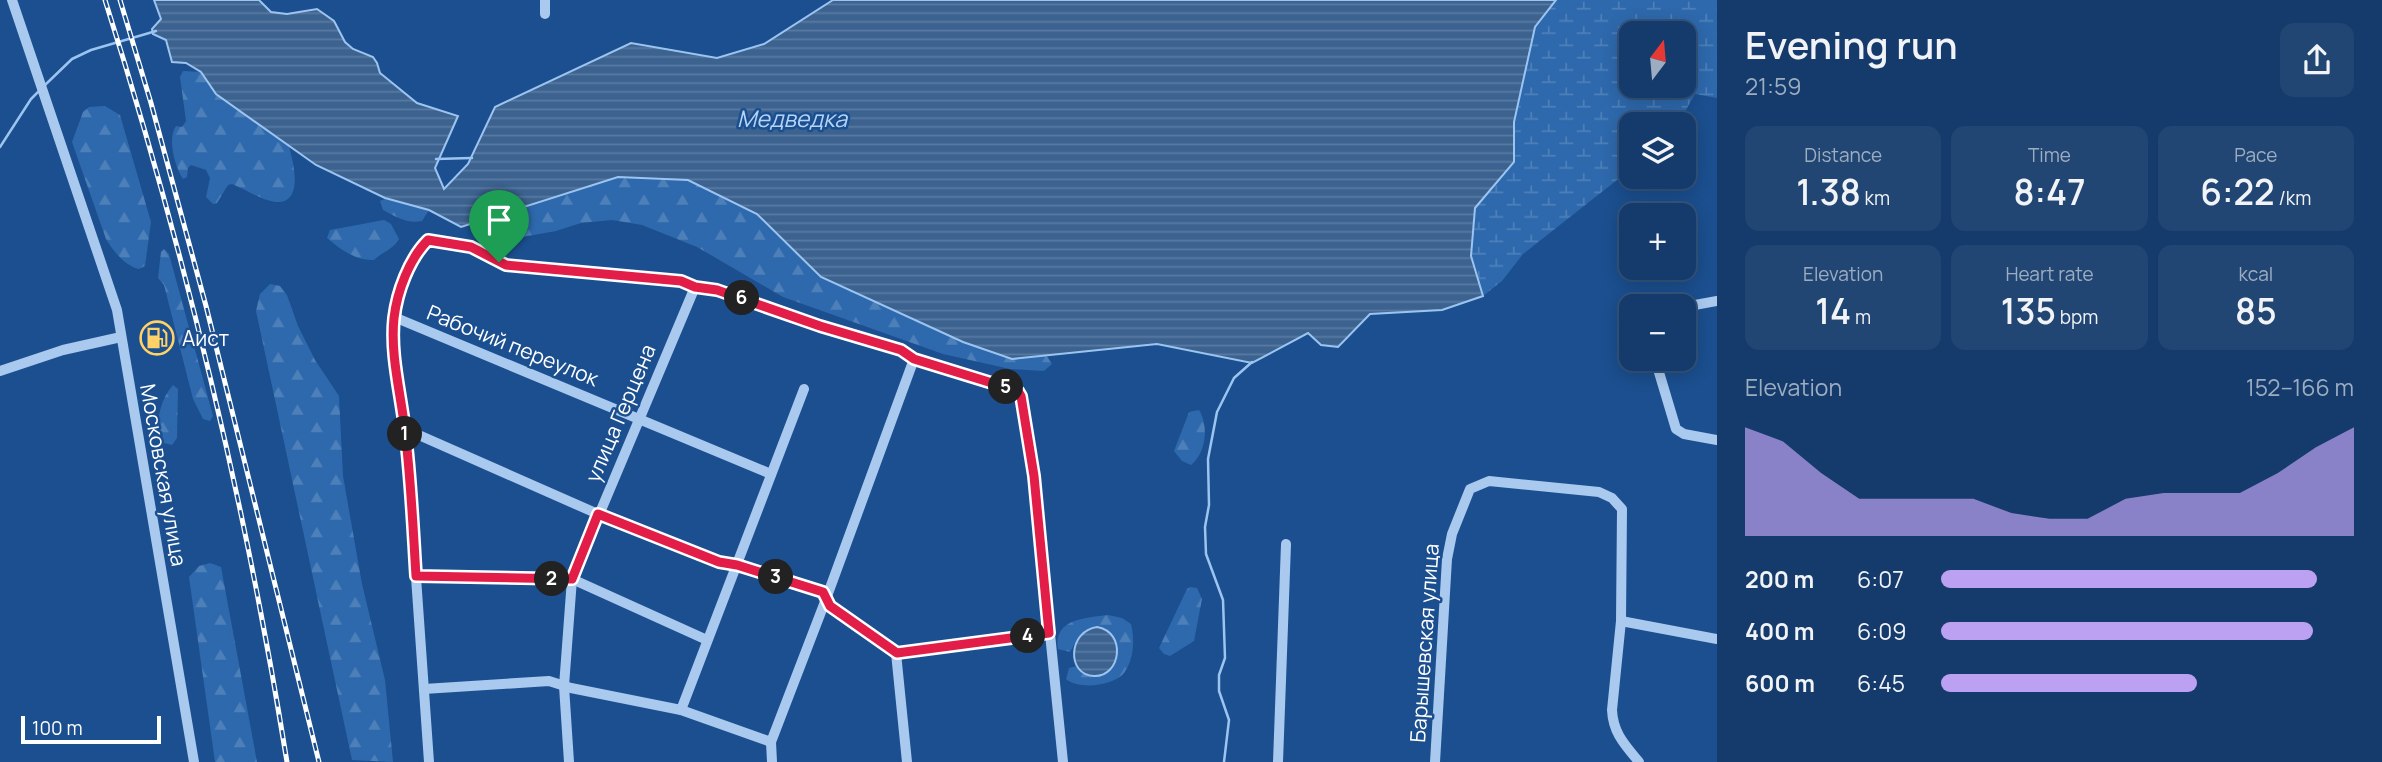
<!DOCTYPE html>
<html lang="en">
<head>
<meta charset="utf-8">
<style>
  body { margin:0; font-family:Manrope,sans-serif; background:#214673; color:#f1f3f6; height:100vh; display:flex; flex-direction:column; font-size:26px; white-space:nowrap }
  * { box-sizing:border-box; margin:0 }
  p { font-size:23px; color:#9dadc1 }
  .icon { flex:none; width:38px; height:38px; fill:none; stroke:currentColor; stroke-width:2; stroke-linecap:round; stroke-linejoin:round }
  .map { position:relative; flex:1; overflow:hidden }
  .side { display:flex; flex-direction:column; background:#143b6b; width:665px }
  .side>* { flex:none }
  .needle { width:46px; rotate:16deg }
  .fabs { position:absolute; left:1619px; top:21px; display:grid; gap:14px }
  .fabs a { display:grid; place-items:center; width:77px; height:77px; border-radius:14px; background:#143b6b; box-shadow:0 4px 18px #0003,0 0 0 2px #33557e; font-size:35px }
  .scale { position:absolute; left:21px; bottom:18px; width:140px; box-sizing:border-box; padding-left:7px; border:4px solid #fff; border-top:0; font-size:19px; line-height:24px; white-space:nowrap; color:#fff; -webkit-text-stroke:5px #1b4f8f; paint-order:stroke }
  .pin { position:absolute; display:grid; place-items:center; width:60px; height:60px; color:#fff; margin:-72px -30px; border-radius:50% 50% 50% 0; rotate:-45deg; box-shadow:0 0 7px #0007 }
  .pin .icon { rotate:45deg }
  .km { position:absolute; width:35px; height:35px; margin:-18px; border-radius:50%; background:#222; color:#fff; font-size:19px; line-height:35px; text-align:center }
  .round { display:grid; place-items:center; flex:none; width:74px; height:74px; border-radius:14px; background:#214673 }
  .head { display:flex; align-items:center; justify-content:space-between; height:119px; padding:0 28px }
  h1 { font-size:38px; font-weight:600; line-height:52px }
  .stats { display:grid; grid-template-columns:repeat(3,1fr); gap:10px; height:119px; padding:7px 28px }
  .stats div { display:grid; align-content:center; border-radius:14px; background:#214673; text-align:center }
  .stats b { font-size:35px; font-weight:600 }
  .stats small { font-size:19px; font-weight:400 }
  .stats p { font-size:19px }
  .chart { height:196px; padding:14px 28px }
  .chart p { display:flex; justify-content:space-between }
  .chart svg { width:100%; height:126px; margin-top:7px; fill:#bca0f2; opacity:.7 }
  ul { padding:0 28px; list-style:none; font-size:23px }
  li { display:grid; grid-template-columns:112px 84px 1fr; align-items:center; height:52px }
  li i { height:18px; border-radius:9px; background:#bca0f2 }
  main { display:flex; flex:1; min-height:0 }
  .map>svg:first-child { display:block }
  .forest { fill:url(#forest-firs) }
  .wetland { fill:url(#wetland-marsh); fill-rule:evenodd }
  .water { fill:url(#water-rules); stroke:#9cc4f0; stroke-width:2 }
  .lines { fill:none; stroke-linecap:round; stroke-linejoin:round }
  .stream { stroke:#9cc4f0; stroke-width:2.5 }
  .minor { stroke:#a9c9ee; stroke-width:10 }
  .rail-casing { stroke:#fff; stroke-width:5 }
  .rail { stroke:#1b4f8f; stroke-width:2.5; stroke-dasharray:8; stroke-linecap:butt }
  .route-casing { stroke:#fff; stroke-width:14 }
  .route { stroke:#e11d48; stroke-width:9 }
  .labels { text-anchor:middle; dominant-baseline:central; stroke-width:5; stroke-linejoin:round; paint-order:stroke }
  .poi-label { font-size:21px; fill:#fff; stroke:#1b4f8f; text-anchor:start }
  .street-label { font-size:21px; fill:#fff; stroke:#1b4f8f }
  .water-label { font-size:23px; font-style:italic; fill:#b5d3f5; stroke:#1b4f8f }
</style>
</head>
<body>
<main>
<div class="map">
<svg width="1717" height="762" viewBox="0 0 1717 762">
  <defs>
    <pattern id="forest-firs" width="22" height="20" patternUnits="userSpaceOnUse" patternTransform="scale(1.75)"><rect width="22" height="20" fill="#2e69ad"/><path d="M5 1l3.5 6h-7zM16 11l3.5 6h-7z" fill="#4d80b9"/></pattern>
    <pattern id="wetland-marsh" width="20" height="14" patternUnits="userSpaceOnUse" patternTransform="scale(1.75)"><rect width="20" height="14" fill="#2e69ad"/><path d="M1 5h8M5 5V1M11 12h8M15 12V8" fill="none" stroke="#4d80b9"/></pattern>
    <pattern id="water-rules" width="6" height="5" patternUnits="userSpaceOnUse" patternTransform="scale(1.75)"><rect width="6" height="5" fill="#3c6290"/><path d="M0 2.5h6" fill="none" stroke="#597aa1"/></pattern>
  </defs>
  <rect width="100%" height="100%" fill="#1b4f8f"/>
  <!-- forest -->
  <g class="forest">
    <path d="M183,71L201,72L216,94L289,146C293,162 305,204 275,202C261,200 245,189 232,184L228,185L217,203L213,204L206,197L210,178L206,170L191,165L188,168L187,177L183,179C175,167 167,139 176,126L182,127L186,121L180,77Z"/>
    <path d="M105,106L120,115L151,222L145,266L139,269C125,266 113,251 106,239L72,142L83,112L89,107Z"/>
    <path d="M618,177L688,180L757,214L821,277L1012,359L1046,355L1052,364L1044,371L1010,369L943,354L783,297L697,247L642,225L612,220L581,223L556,231L500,241L486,239L478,231L479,221Z"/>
    <path d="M385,199L429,210L422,221C407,224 396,217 383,210L380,201Z"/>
    <path d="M384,220L391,224L399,239C394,249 382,252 374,260C356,261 340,249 327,238L330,230Z"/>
    <path d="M164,249L169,254L213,416L210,421L203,419L193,399L164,285L158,278L161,252Z"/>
    <path d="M270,284L280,286L287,295L298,326L315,360L339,396L343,476L362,584L385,680L393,762L352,760L256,311L260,294Z"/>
    <path d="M173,385L178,389L177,438L172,445L164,443L157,436C157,419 161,398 173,385Z"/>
    <path d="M1199,410C1209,426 1206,453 1191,465L1182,461L1174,451L1189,412Z"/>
    <path d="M210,563L221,567L257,762H215L189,577L199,566Z"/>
    <path d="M1190,587L1197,588L1202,599L1194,641L1170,656L1164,654L1159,648L1187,589Z"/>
    <path d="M1108,615L1122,618L1131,624C1135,639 1134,660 1124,673C1114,686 1078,690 1066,679L1069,668L1077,666L1087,675V629L1079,636L1070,652L1058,649C1053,618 1087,618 1108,615Z"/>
  </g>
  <!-- wetland -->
  <path class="wetland" d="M1556,0H1717V98L1695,94L1678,124H1631V169L1523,254L1502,281L1483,296L1471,256L1475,208L1514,162V122L1535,27ZM1631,33H1684V86H1631Z"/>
  <!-- water -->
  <g class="water">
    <path d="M154,0H259L271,12L287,14L317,9L334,21L345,42L353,49L373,57L377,63L380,73L417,103L458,116L435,168L444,189L468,164L495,107L631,43L717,58L764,44L833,0H1556L1535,27L1514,122V162L1475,208L1471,256L1483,296L1442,310L1370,314L1338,347L1321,345L1308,333L1252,363L1157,344L1012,359L963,342L821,277L757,214L688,180L618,177L461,227L429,210L385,198L316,165L216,94L201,72L186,63L172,62L166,40L153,34L152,29L161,19Z"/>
    <path d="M1097,627C1127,632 1121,677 1094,676C1066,675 1068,631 1097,627Z"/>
  </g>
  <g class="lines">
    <!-- stream -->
    <g class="stream">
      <path d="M45,85L72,59L91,50L156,31"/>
      <path d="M0,147L31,99L40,90"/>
      <path d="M436,159L472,158"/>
      <path d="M1224,762L1229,720L1219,691V675L1225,658L1223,600L1206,554L1205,527L1209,505L1208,459L1217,412L1234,378L1252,362"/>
    </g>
    <!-- minor -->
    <g class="minor">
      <path d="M12,0L117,310L194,762"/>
      <path d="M545,0V14"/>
      <path d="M1684,307L1717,301"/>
      <path d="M394,317L771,474"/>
      <path d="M1655,359L1676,429L1684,434L1717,440"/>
      <path d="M0,371L63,350L121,337"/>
      <path d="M406,435L421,436L598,514L719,562L737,565L823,592L830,606L896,653"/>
      <path d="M416,576L572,579L707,640"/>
      <path d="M1621,621L1717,639"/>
      <path d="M896,653L1049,633"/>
      <path d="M896,653L907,762"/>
      <path d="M424,689L549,681L571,688L681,710L771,742"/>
      <path d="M681,710L804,389"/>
      <path d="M429,762L406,435L393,337L399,294L419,248L428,240L471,247L506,265L681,281L695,287L717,290L820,326L901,350L914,359L1018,391L1021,396L1034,476L1063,762"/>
      <path d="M569,762L564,686L572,579L695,287"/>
      <path d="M772,762L771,742L826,599L914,359"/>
      <path d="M1278,762L1286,544"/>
      <path d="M1435,762L1447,559L1452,534L1470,489L1489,481L1599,492L1612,498L1622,509L1621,621L1612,710C1613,733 1625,745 1639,762"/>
    </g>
    <defs>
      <g id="rail">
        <path d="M105,0C184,249 246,505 287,762"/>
        <path d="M120,0L151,103L206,306L319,762"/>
      </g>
    </defs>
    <!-- rail casing -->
    <use href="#rail" class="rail-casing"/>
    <!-- rail -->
    <use href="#rail" class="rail"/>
  </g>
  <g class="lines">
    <defs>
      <path id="route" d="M428,240L471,247L506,265L681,281L695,287L717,290L820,326L901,350L914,359L1018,391L1021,396L1034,476L1049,633L897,653L830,606L823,592L737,565L719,562L598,514L572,579L416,576C413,528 411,479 405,431C401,394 390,355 394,318C397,292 409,259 428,240Z"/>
    </defs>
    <!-- route casing -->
    <use href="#route" class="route-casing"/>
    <!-- route -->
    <use href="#route" class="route"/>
  </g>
  <!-- icons -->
  <defs>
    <symbol id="fuel-ring" viewBox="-11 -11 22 22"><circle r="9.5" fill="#1b4f8f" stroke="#ffd166" stroke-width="1.5"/><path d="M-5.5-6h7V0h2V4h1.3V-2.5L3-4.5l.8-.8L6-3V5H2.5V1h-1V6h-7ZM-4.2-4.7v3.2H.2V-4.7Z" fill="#ffd166"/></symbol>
  </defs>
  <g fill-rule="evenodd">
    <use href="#fuel-ring" x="138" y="319" width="38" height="38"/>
  </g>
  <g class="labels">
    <!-- poi labels -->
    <g class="poi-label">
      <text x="182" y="338">Аист</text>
    </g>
    <!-- street labels -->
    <g class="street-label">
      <text transform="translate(513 345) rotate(22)">Рабочий переулок</text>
      <text transform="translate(620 413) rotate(-67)">улица Герцена</text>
      <text transform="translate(164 475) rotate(80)">Московская улица</text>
      <text transform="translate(1424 643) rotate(-86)">Барышевская улица</text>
    </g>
    <!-- water labels -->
    <g class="water-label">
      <text x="792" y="118">Медведка</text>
    </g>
  </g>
</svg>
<div class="fabs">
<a><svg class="needle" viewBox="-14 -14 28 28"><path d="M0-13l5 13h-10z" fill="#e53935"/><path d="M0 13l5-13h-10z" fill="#9dadc1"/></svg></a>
<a><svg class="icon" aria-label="layers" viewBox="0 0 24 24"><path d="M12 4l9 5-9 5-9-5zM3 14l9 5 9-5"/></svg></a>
<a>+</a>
<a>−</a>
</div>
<div class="scale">100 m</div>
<div class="pin" style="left:499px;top:262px;background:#1e9e55"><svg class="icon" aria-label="arrive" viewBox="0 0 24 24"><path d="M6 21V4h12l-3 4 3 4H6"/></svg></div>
<b class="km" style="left:405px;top:434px">1</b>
<b class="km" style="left:552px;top:579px">2</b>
<b class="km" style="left:776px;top:577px">3</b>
<b class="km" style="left:1028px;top:636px">4</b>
<b class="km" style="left:1006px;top:387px">5</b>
<b class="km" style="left:742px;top:298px">6</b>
</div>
<section class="side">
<div class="head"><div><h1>Evening run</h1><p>21:59</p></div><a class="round"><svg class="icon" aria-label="share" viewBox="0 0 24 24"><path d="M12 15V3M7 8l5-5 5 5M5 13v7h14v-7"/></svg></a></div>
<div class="stats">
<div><p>Distance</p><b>1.38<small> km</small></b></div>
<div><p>Time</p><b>8:47</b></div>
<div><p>Pace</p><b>6:22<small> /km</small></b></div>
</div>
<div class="stats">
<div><p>Elevation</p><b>14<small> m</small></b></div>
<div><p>Heart rate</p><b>135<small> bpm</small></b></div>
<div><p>kcal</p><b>85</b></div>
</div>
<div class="chart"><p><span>Elevation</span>152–166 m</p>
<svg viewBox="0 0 160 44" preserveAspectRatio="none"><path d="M0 44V6L10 11L20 22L30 31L40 31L50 31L60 31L70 36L80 38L90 38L100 31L110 29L120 29L130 29L140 22L150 13L160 6V44z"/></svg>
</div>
<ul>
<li><b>200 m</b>6:07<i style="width:91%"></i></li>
<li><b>400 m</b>6:09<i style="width:90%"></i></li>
<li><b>600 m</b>6:45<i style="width:62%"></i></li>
</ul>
</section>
</main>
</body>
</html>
